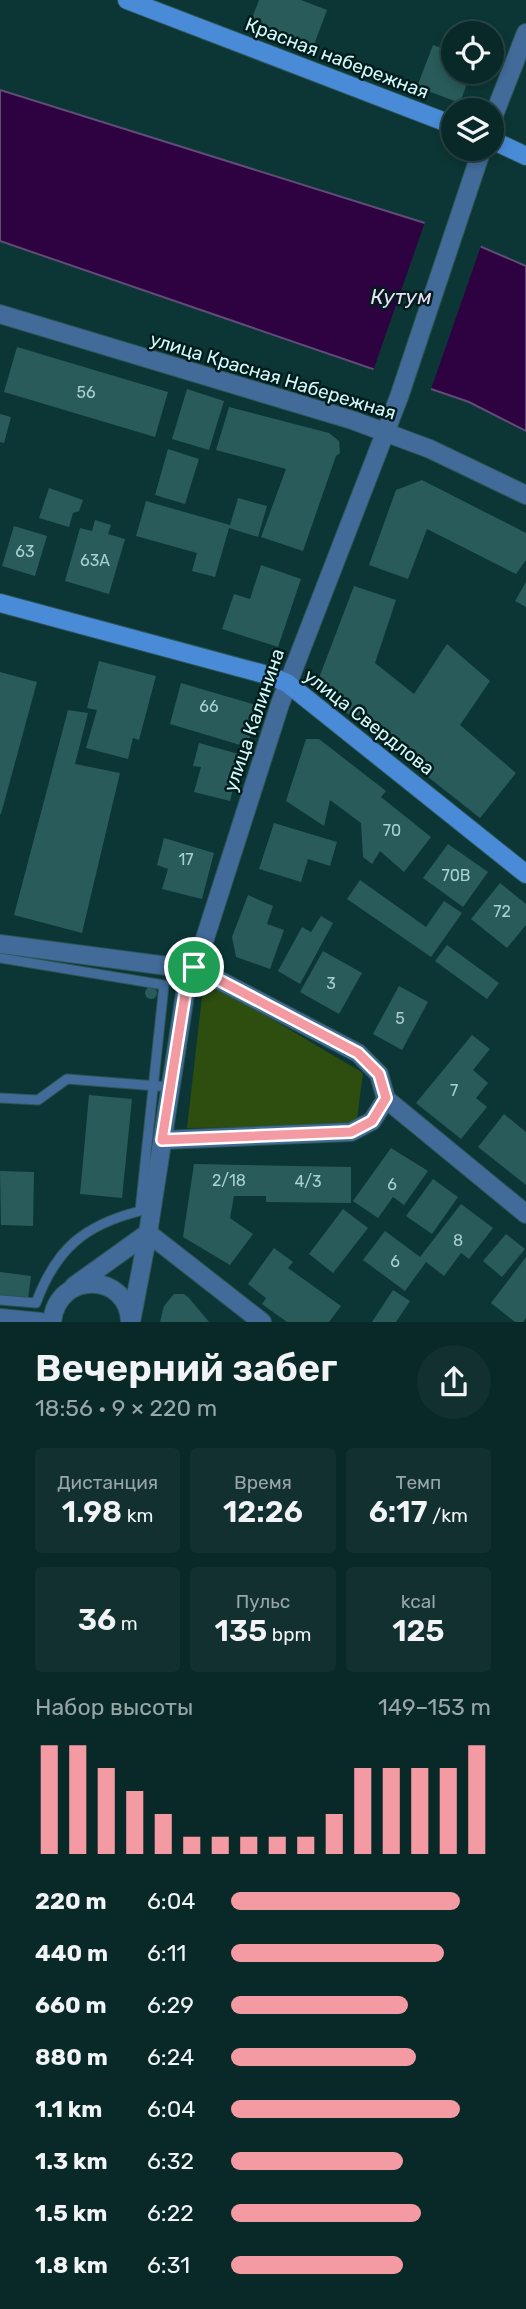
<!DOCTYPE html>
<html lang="ru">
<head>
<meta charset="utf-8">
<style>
  body { margin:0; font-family:Rubik,sans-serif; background:#123030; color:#f1f3f6; height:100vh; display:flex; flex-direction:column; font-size:26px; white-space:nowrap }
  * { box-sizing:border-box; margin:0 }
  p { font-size:23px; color:#99a6a8 }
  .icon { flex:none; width:38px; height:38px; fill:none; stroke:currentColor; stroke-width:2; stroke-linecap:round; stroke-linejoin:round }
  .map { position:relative; height:1322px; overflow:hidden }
  .sheet { display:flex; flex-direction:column; background:#092828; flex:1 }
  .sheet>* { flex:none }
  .fabs { position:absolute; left:441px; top:21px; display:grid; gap:14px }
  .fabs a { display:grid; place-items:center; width:63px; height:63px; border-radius:50%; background:#092828; box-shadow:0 4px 10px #0003,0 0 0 2px #294445; font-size:35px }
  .pin { position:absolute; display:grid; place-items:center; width:60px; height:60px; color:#fff; margin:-30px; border:4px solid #fff; border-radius:50%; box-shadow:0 2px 7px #0007 }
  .round { display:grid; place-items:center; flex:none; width:74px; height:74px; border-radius:37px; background:#123030 }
  .head { display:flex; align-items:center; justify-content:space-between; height:119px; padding:0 35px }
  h1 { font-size:38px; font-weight:600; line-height:52px }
  .stats { display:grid; grid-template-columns:repeat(3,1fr); gap:10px; height:119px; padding:7px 35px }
  .stats div { display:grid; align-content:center; border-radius:7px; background:#123030; text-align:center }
  .stats b { font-size:30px; font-weight:600 }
  .stats small { font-size:19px; font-weight:400 }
  .stats p { font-size:19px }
  .chart { height:196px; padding:14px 35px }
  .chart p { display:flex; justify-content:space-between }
  .chart svg { width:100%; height:126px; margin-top:7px; stroke:#f49aa3; stroke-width:6 }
  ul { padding:0 35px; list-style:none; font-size:23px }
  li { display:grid; grid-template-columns:112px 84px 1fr; align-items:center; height:52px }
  li i { height:18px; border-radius:9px; background:#f49aa3 }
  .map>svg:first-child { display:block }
  .green { fill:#2d4e0f }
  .water { fill:#2e0240; stroke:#604c77; stroke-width:2 }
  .pier { fill:#0c3635 }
  .building { fill:#285b5a }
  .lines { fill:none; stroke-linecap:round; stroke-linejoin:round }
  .service-casing { stroke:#2c5554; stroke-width:11 }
  .minor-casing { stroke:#2c5554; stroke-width:20 }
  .tertiary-casing { stroke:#2c5554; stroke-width:20 }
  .secondary-casing { stroke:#2c5554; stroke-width:20 }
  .service { stroke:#426b9a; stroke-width:9 }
  .minor { stroke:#426b9a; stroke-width:18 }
  .tertiary { stroke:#426b9a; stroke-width:18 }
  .secondary { stroke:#498bd7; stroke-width:18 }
  .route-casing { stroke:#fff; stroke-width:14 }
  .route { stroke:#f49aa3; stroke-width:9 }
  .labels { text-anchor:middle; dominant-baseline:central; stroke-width:5; stroke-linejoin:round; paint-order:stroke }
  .number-label { font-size:16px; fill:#a9d1d0 }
  .street-label { font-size:19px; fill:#d4f8f7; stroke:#001c1c }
  .water-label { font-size:21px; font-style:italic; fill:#eadcf2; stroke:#001c1c }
</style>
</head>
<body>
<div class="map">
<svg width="526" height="1322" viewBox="0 0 526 1322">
  <rect width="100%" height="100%" fill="#0c3635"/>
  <!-- green -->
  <path class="green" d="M204,979L363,1073L356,1126L187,1128Z"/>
  <!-- water -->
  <path class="water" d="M0,90L428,224L526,266V431L469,402L0,241Z"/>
  <!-- pier -->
  <path class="pier" d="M426,219L482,243L430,392L373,371Z"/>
  <!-- building -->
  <g class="building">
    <path d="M259,0H301L327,10L312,50L249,26Z"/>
    <path d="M433,45L453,52V72H471L460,103L417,87Z"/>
    <path d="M17,347L168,392L155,437L4,392Z"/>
    <path d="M187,389L224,401L209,450L172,439Z"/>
    <path d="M229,407L329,433L339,441L340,453L336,456L303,551L261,537L286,469L216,450Z"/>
    <path d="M0,414L11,417L4,443L0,442Z"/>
    <path d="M168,449L199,459L185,504L155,495Z"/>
    <path d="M422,480L526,533V560L516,574L427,529L408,579L369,565L396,490Z"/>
    <path d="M49,488L83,500L79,511L73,513L69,527L39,518Z"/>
    <path d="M238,498L267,506L258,537L229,528L215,577L192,571L197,553L136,536L146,501L230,525Z"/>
    <path d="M95,520L111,525L108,534L125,539L109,594L65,581L80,528L92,531Z"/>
    <path d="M14,526L47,536L35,576L2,566Z"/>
    <path d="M261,565L301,579L278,647L222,629L234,594L250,599Z"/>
    <path d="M526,582V607L515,601Z"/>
    <path d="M354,586L396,600L375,663L414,694L447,644L490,681L460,725L516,773L480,818L323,694L319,678Z"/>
    <path d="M99,661L156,676L139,740L133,738L128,759L86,748L97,710L87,708Z"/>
    <path d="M0,672L37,682L1,814H0Z"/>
    <path d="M181,683L259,706L247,747L170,724Z"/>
    <path d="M68,710L88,713L75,764L120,773L82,933L14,915Z"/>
    <path d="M306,739H319L386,791L381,797L431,837L404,872L380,851L372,864L363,857L361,823L330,800L324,826L286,801Z"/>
    <path d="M199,743L242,755L230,801L194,792L201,767L193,766Z"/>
    <path d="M274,823L337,842L330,866L308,859L301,882L259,869Z"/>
    <path d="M164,838L214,853L202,899L162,889L168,869L157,865Z"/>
    <path d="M448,844L488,872L463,907L423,878Z"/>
    <path d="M360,880L426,927L444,901L462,913L431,957L347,899Z"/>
    <path d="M500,883L526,904V925L507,948L471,919Z"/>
    <path d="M248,895L273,906L267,924L284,930L270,969L236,957L232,937Z"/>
    <path d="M321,916L333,923L300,984L278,971L302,927L311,932Z"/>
    <path d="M447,945L499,983L487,999L435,961Z"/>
    <path d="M323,951L362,973L339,1014L300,992Z"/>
    <path d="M399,986L428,1002L402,1050L373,1034Z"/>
    <circle cx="151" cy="993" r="6"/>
    <path d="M472,1035L490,1049L473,1070L488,1083L476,1098L487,1107L461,1139L416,1103Z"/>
    <path d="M89,1095L132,1099L122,1198L80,1194Z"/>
    <path d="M504,1114L526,1132V1185L478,1147Z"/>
    <path d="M391,1148L428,1171L404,1205L393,1197L378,1218L353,1201Z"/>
    <path d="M194,1164L351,1167V1203L266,1202V1196H234L230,1218L253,1234L230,1265L183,1237Z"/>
    <path d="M0,1171L34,1172L33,1226L1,1225Z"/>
    <path d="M433,1179L458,1197L432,1234L406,1216Z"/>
    <path d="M461,1204L493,1228L469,1259L461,1253L444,1276L426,1262L405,1291L363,1260L385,1231L420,1257Z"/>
    <path d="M343,1209L368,1228L333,1273L309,1254Z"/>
    <path d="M506,1234L525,1249L502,1277L483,1261Z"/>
    <path d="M274,1248L293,1262L288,1268L341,1306L329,1322H287L262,1304L266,1298L248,1284Z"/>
    <path d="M526,1257V1318L523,1322H515L491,1303Z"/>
    <path d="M0,1272L31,1276L28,1299L0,1296Z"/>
    <path d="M393,1290L410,1301L396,1322H372Z"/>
    <path d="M174,1294H184L189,1298L209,1322H160L164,1306Z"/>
  </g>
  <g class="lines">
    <defs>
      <g id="service">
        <path d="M0,958L164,985L140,1211C84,1225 56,1249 36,1303L0,1300"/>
        <path d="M0,1098L38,1100L67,1079L170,1087"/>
      </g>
      <g id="minor">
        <path d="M0,944L175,967H194L358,1053L379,1074L386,1099L526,1214"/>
        <path d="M162,1140L351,1132L372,1121L386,1099"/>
        <path d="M74,1286L148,1233L262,1322"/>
      </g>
      <g id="tertiary">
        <path d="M492,120L526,33"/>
        <path d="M0,314L352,420L430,449L526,495"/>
        <path d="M0,1318L41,1322"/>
        <path d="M52,1322C57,1270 129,1272 130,1322"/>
        <path d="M131,1322L148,1233L186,988L200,954L280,704L399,397L482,149"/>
      </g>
      <g id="secondary">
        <path d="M127,0L453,125"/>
        <path d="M492,140L526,156"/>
        <path d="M0,603L271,676L287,683L526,874"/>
      </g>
    </defs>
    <!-- service casing -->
    <use href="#service" class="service-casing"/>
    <!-- minor casing -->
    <use href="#minor" class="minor-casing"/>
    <!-- tertiary casing -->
    <use href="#tertiary" class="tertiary-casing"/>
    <!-- secondary casing -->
    <use href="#secondary" class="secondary-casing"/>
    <!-- service -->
    <use href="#service" class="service"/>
    <!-- minor -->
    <use href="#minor" class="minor"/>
    <!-- tertiary -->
    <use href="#tertiary" class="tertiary"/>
    <!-- secondary -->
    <use href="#secondary" class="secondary"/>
  </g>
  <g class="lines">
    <defs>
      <path id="route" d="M194,967L358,1053L379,1074L386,1098L372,1121L351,1132L162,1140L186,988Z"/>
    </defs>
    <!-- route casing -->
    <use href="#route" class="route-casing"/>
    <!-- route -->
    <use href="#route" class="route"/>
  </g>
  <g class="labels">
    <!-- number labels -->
    <g class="number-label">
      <text x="86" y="392">56</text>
      <text x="25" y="551">63</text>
      <text x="95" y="560">63А</text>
      <text x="209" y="706">66</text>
      <text x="392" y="830">70</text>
      <text x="186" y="859">17</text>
      <text x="456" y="875">70В</text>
      <text x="502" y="911">72</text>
      <text x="331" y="983">3</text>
      <text x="400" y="1018">5</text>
      <text x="454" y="1090">7</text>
      <text x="229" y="1180">2/18</text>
      <text x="308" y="1181">4/3</text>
      <text x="392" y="1184">6</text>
      <text x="458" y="1240">8</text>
      <text x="395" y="1261">6</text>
    </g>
    <!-- street labels -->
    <g class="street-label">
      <text transform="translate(337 58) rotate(21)">Красная набережная</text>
      <text transform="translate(273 376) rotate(17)">улица Красная Набережная</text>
      <text transform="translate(254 720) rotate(-71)">улица Калинина</text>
      <text transform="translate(369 722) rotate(38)">улица Свердлова</text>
    </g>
    <!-- water labels -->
    <g class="water-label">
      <text x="401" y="296">Кутум</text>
    </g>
  </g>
</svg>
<div class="fabs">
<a><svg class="icon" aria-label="locate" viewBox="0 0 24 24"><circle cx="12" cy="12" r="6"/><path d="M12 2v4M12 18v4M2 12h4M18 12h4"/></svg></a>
<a><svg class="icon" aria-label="layers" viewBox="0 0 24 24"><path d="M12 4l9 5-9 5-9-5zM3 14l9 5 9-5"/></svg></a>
</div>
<div class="pin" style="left:194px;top:967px;background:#1e9e55"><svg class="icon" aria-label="arrive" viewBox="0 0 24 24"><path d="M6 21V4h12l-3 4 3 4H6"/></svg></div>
</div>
<section class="sheet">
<div class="head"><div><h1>Вечерний забег</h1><p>18:56 · 9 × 220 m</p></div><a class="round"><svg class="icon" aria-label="share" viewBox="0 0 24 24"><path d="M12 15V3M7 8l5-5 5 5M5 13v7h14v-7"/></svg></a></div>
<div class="stats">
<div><p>Дистанция</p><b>1.98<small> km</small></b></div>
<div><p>Время</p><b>12:26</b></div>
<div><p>Темп</p><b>6:17<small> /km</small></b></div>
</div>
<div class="stats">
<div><b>36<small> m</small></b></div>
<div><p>Пульс</p><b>135<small> bpm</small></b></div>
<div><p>kcal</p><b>125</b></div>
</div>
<div class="chart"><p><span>Набор высоты</span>149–153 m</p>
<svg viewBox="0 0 160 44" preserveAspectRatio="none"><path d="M5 44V6M15 44V6M25 44V14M35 44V22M45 44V30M55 44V38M65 44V38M75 44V38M85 44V38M95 44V38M105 44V30M115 44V14M125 44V14M135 44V14M145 44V14M155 44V6"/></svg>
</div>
<ul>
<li><b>220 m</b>6:04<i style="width:88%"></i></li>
<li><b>440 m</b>6:11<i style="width:82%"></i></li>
<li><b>660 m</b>6:29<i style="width:68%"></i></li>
<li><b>880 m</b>6:24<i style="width:71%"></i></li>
<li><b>1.1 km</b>6:04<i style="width:88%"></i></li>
<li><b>1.3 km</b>6:32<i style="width:66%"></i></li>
<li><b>1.5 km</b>6:22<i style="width:73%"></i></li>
<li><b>1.8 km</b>6:31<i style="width:66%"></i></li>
</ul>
</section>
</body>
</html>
